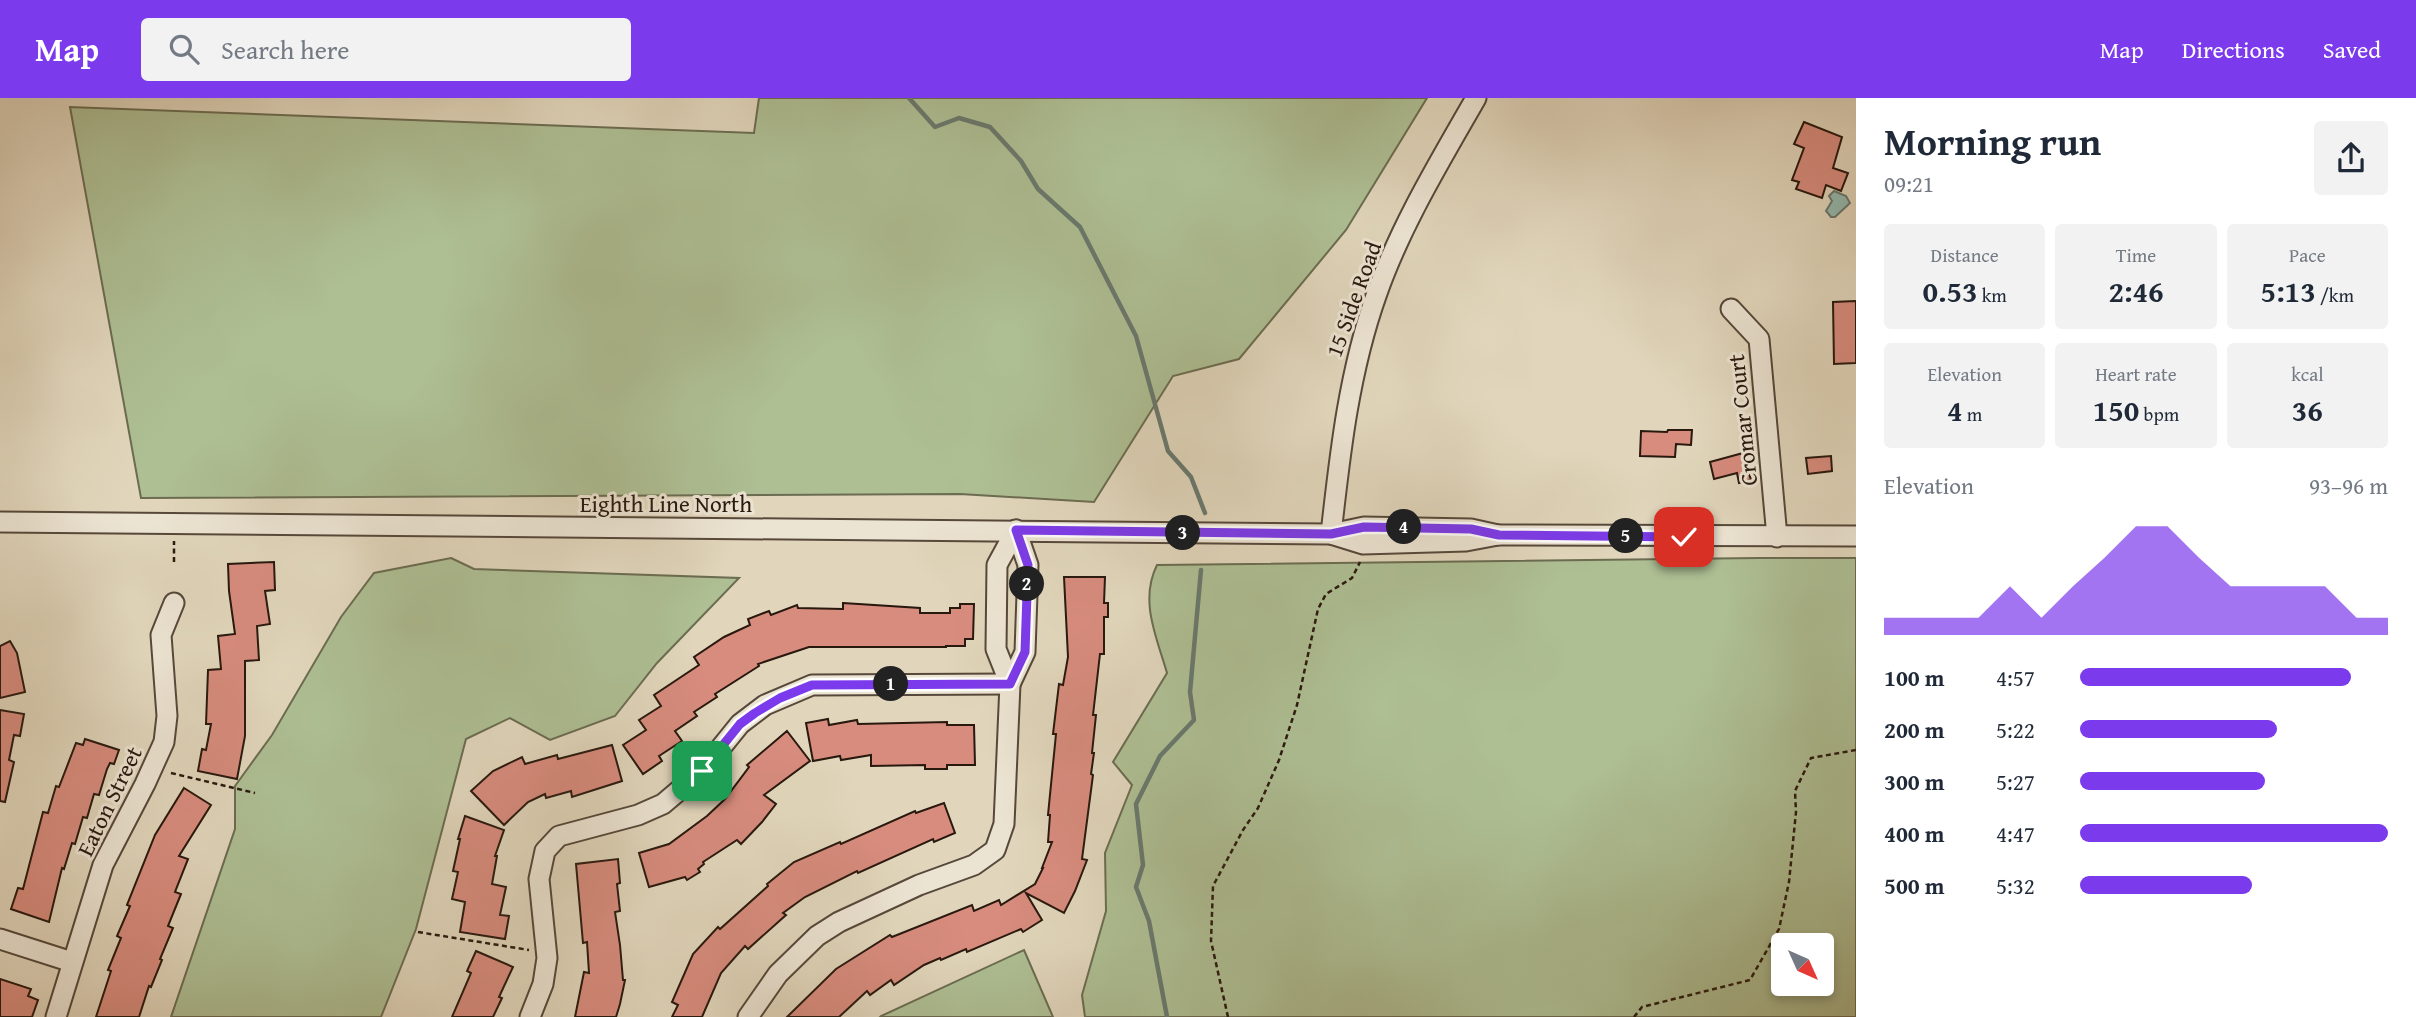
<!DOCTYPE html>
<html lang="en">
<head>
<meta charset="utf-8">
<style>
  body { margin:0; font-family:"Gentium Book Plus",serif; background:#f2f2f3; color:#1f2937; height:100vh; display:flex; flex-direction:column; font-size:26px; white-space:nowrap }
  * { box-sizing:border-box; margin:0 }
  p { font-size:23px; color:#747a83 }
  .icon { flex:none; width:38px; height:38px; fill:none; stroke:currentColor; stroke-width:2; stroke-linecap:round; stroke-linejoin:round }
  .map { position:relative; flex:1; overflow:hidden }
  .sheet { display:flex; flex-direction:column; background:#fff; width:560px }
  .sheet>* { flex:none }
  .needle { width:46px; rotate:135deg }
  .buttons { position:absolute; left:1771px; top:835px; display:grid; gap:14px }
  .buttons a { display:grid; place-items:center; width:63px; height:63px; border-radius:7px; background:#fff; box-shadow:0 4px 10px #0003; font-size:35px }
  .pin { position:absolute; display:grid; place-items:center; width:60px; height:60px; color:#fff; margin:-30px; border-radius:14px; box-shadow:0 4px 10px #0006 }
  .km { position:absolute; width:35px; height:35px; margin:-18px; border-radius:50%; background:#222; color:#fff; font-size:19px; line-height:35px; text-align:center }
  .round { display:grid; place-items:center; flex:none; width:74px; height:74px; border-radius:7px; background:#f2f2f3 }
  .headline { display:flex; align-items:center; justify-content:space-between; height:119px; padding:0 28px }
  h1 { font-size:38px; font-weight:700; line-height:52px }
  .stats { display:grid; grid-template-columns:repeat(3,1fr); gap:10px; height:119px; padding:7px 28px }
  .stats div { display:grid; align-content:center; border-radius:7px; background:#f2f2f3; text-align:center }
  .stats b { font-size:30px; font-weight:700 }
  .stats small { font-size:19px; font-weight:400 }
  .stats p { font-size:19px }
  .chart { height:196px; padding:14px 28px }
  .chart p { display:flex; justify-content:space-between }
  .chart svg { width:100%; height:126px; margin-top:7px; fill:#7c3aed; opacity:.7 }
  ul { padding:0 28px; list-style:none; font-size:23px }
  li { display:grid; grid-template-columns:112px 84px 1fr; align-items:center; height:52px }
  li i { height:18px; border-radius:9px; background:#7c3aed }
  header { display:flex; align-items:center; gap:42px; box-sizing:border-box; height:98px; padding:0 35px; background:#7c3aed; color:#fff }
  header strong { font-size:33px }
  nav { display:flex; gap:38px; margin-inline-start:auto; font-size:24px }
  .search { width:490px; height:63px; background:#f2f2f3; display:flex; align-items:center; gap:18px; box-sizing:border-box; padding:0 24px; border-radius:7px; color:#747a83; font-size:26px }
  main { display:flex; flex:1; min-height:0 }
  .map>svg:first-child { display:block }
  .green { fill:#aebf94; stroke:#6b6c51; stroke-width:2; fill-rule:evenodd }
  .water { fill:#94b9ae; stroke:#69796e; stroke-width:2 }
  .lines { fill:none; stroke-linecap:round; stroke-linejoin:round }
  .stream { stroke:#69796e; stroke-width:4.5 }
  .building { fill:#d88c7e; stroke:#28180e; stroke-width:2 }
  .minor-casing { stroke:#56483a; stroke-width:23 }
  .path { stroke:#28180e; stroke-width:2.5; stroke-dasharray:5 3.5; stroke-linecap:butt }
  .minor { stroke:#ece4d3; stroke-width:19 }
  .route-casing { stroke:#fff; stroke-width:14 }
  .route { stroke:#7c3aed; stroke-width:9 }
  .labels { text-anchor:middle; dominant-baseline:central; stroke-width:6; stroke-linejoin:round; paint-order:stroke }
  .street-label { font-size:23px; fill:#28180e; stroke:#ece4d3 }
</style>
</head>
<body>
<header>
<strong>Map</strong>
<div class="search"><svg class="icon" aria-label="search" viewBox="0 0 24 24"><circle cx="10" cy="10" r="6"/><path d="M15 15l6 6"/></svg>Search here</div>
<nav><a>Map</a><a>Directions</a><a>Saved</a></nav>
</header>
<main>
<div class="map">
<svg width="1856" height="919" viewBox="0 0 1856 919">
  <rect width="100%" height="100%" fill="#e1d6bc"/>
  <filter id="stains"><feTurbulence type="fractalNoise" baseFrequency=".00286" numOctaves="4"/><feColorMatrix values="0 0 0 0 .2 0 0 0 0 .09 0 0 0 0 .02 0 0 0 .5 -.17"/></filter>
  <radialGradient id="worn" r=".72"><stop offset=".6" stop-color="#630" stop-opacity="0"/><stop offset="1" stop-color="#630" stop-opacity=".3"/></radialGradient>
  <!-- green -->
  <g class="green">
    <path d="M759,0H1427L1346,132L1239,261L1173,278L1094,404L960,396L141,400L70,9L754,35Z"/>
    <path d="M451,460L474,471L739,480L657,565L615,618L550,642L510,620L466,641L416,831L381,919H171L235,731V688L272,637L341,519L374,475Z"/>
    <path d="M1759,460H1856V919H1085L1082,897L1106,813L1105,755L1132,687L1113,664L1167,575C1157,540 1139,503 1157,467ZM1783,847H1822V886H1783Z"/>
    <path d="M1024,852L1053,919H880L881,918Z"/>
  </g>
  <!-- water -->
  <path class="water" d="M1834,93L1846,98L1850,105L1835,119H1831L1826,113L1832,103L1829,98Z"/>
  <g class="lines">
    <!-- stream -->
    <g class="stream">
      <path d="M909,0L935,29L959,20L990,29L1021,63L1038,91L1080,129L1136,238L1168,353L1191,379L1205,415"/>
      <path d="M1167,919L1149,823L1136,789L1143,767L1136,706L1160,658L1194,622L1190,594L1201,472"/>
    </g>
  </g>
  <!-- building -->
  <g class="building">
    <path d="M1804,24L1842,39L1833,70L1848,75L1841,93L1826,87L1822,100L1796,91L1799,84L1792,82L1804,50L1794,46Z"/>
    <path d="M1856,203V265L1834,266L1833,204Z"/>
    <path d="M1668,332H1692L1691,347L1676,346L1675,359L1640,358L1641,333L1667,334Z"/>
    <path d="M1743,355L1751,382L1739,385L1737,375L1714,381L1710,364Z"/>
    <path d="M1831,358L1832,373L1808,376L1806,360Z"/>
    <path d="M274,464L275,492L265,493L270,526L257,528L259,562L245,563V638L237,681L198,673L202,651L206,652L211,626H206L208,572L221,571L218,538L235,536L229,493L228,466Z"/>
    <path d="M1064,479H1105L1104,505H1108V519H1104V556H1100L1093,617H1096L1092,655H1094L1091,676L1093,677L1082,761L1087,762L1075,793L1064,815L1026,795L1042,822L1023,834L1021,831L967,854L966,851L941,862L940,860L924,867L894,887L891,882L870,897L867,893L839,919H787L836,871L890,837L892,839L972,807L974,813L999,802L1001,807L1035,786L1043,770H1042L1052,744H1048L1050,717H1048L1056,636H1053L1059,586L1063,587L1068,559Z"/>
    <path d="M843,505L920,510V515H950V510H960V506H974L973,541H965V548H946V549H809L758,566L759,568L715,596L717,599L694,614L697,618L675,633L682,643L659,658L662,663L643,676L623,647L646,632L639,622L661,608L654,597L699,567L694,559L724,539L750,527L748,521L769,513L771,517L797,507L798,510L843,511Z"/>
    <path d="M10,543L17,555L25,594L0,600V548Z"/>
    <path d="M0,612L24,616L20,638L14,637L9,662L14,664L5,704L0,703Z"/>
    <path d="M828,621L829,627L857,622L858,626L947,624V627H974L975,667H947V671H925V667L871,668V657L841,662L840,658L813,663L806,625Z"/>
    <path d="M787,633L810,663L764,697L776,706L762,724L741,746L737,742L703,764L704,766L698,771L700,774L687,782L685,779L649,789L639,755L669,746L707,718L725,701L749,669L747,667Z"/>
    <path d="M85,641L119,652L114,666L110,665L107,671L99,697L94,696L87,720L83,719L75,746L72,745L64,771L62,770L49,824L11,811L18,790L23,791L43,714L48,715L56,688L59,689L76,645L83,647Z"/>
    <path d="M612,647L622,683L572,699L571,693L546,700L545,696L528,704L504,727L471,693L493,673L522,659L525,666L557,657L558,661Z"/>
    <path d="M184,690L211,707L179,758L188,761L175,794L181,796L168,828L173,830L160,861L162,862L151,889L149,888L139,919H96L111,873L108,872L121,840L117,838L130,808L127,807L155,737Z"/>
    <path d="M944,705L955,735L934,744L933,741L858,775L857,773L805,799L783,815L786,817L748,851L745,848L721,875L702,919H672L678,907L672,904L693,856L718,829L720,831L768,788L767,786L794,764L840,744L841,746L915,713L916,715Z"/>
    <path d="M465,718L504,732L495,758H497L492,786L506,789L500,817L509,818L505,841L460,834L465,804L452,801L458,774L453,773L460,741H458Z"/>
    <path d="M618,761L620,785L617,786L620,813L615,814L620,847L623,882H625L620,906L616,919H575L584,874L589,875L587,844L583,845L576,766Z"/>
    <path d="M476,853L513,869L499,899L502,900L493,919H452L471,875L467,873Z"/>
    <path d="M0,881L31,891L28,898L38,902L32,919H0Z"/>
  </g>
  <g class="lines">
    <defs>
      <g id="minor">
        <path d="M1731,211L1759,241L1777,439"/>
        <path d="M0,424L1331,436L1364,429L1471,431L1498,437"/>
        <path d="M1331,436C1340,355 1349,273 1377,195C1401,127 1440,63 1476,0"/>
        <path d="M1334,437L1363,446L1466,443L1498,437L1856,438"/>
        <path d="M1010,586L1025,554L1028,467L1016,432"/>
        <path d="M0,841L72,864"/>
        <path d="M56,919L103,767L145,686L164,644L167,618L161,537L174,505"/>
        <path d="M530,919L543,886L547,860L539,781L545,753L559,738L638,717L663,706L702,673L740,626L765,607L812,587L1010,586"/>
        <path d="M748,919L778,876L817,838L839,824L919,787L974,767L995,752L1004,726L1010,586L996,551L997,467L1016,432"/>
      </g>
    </defs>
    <!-- minor casing -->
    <use href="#minor" class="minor-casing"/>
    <!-- path -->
    <g class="path">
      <path d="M174,464V443"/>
      <path d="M171,675L255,695"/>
      <path d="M418,834L529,852"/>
      <path d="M1228,919L1211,843L1213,788L1243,732L1258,710L1279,662L1297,607L1318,511L1326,496L1352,480L1360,464"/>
      <path d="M1634,919L1642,909L1750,882L1779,831L1789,784L1796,714L1795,693L1811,660L1856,652"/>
    </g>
    <!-- minor -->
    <use href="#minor" class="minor"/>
  </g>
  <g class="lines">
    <defs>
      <path id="route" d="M702,673L740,626L755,615L780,600L812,587L1010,586L1025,554L1028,467L1016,432L1331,436L1364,429L1471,431L1499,437L1684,439"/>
    </defs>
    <!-- route casing -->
    <use href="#route" class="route-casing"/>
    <!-- route -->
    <use href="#route" class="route"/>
  </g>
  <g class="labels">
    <!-- street labels -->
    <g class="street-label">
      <text transform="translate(1353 201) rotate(-70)">15 Side Road</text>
      <text transform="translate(1742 322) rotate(-96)">Cromar Court</text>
      <text x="666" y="405">Eighth Line North</text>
      <text transform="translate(109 703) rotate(-64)">Eaton Street</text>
    </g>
  </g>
  <rect width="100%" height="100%" filter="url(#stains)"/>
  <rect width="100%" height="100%" fill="url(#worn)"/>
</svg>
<div class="buttons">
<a><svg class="needle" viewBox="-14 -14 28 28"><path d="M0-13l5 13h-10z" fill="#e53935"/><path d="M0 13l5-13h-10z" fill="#747a83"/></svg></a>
</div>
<div class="pin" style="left:702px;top:673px;background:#1e9e55"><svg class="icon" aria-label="arrive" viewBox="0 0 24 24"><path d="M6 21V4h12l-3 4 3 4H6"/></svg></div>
<div class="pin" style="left:1684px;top:439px;background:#d93025"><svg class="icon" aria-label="check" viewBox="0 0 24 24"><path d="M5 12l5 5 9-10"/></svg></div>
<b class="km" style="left:891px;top:586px">1</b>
<b class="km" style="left:1027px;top:486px">2</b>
<b class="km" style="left:1183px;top:435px">3</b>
<b class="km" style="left:1404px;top:429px">4</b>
<b class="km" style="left:1626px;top:438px">5</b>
</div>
<section class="sheet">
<div class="headline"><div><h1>Morning run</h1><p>09:21</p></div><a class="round"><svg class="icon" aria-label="share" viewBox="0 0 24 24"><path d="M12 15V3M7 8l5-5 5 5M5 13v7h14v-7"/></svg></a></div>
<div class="stats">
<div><p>Distance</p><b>0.53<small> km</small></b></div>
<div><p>Time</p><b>2:46</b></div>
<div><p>Pace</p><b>5:13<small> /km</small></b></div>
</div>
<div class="stats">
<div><p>Elevation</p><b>4<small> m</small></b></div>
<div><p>Heart rate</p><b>150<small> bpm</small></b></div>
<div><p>kcal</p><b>36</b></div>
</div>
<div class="chart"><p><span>Elevation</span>93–96 m</p>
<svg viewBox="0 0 160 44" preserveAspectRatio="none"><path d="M0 44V38L10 38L20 38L30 38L40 27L50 38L60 27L70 17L80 6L90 6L100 17L110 27L120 27L130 27L140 27L150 38L160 38V44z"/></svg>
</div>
<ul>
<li><b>100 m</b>4:57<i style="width:88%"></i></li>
<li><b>200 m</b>5:22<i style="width:64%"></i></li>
<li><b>300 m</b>5:27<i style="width:60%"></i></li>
<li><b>400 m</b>4:47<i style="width:100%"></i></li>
<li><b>500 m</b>5:32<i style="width:56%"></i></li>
</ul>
</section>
</main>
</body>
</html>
